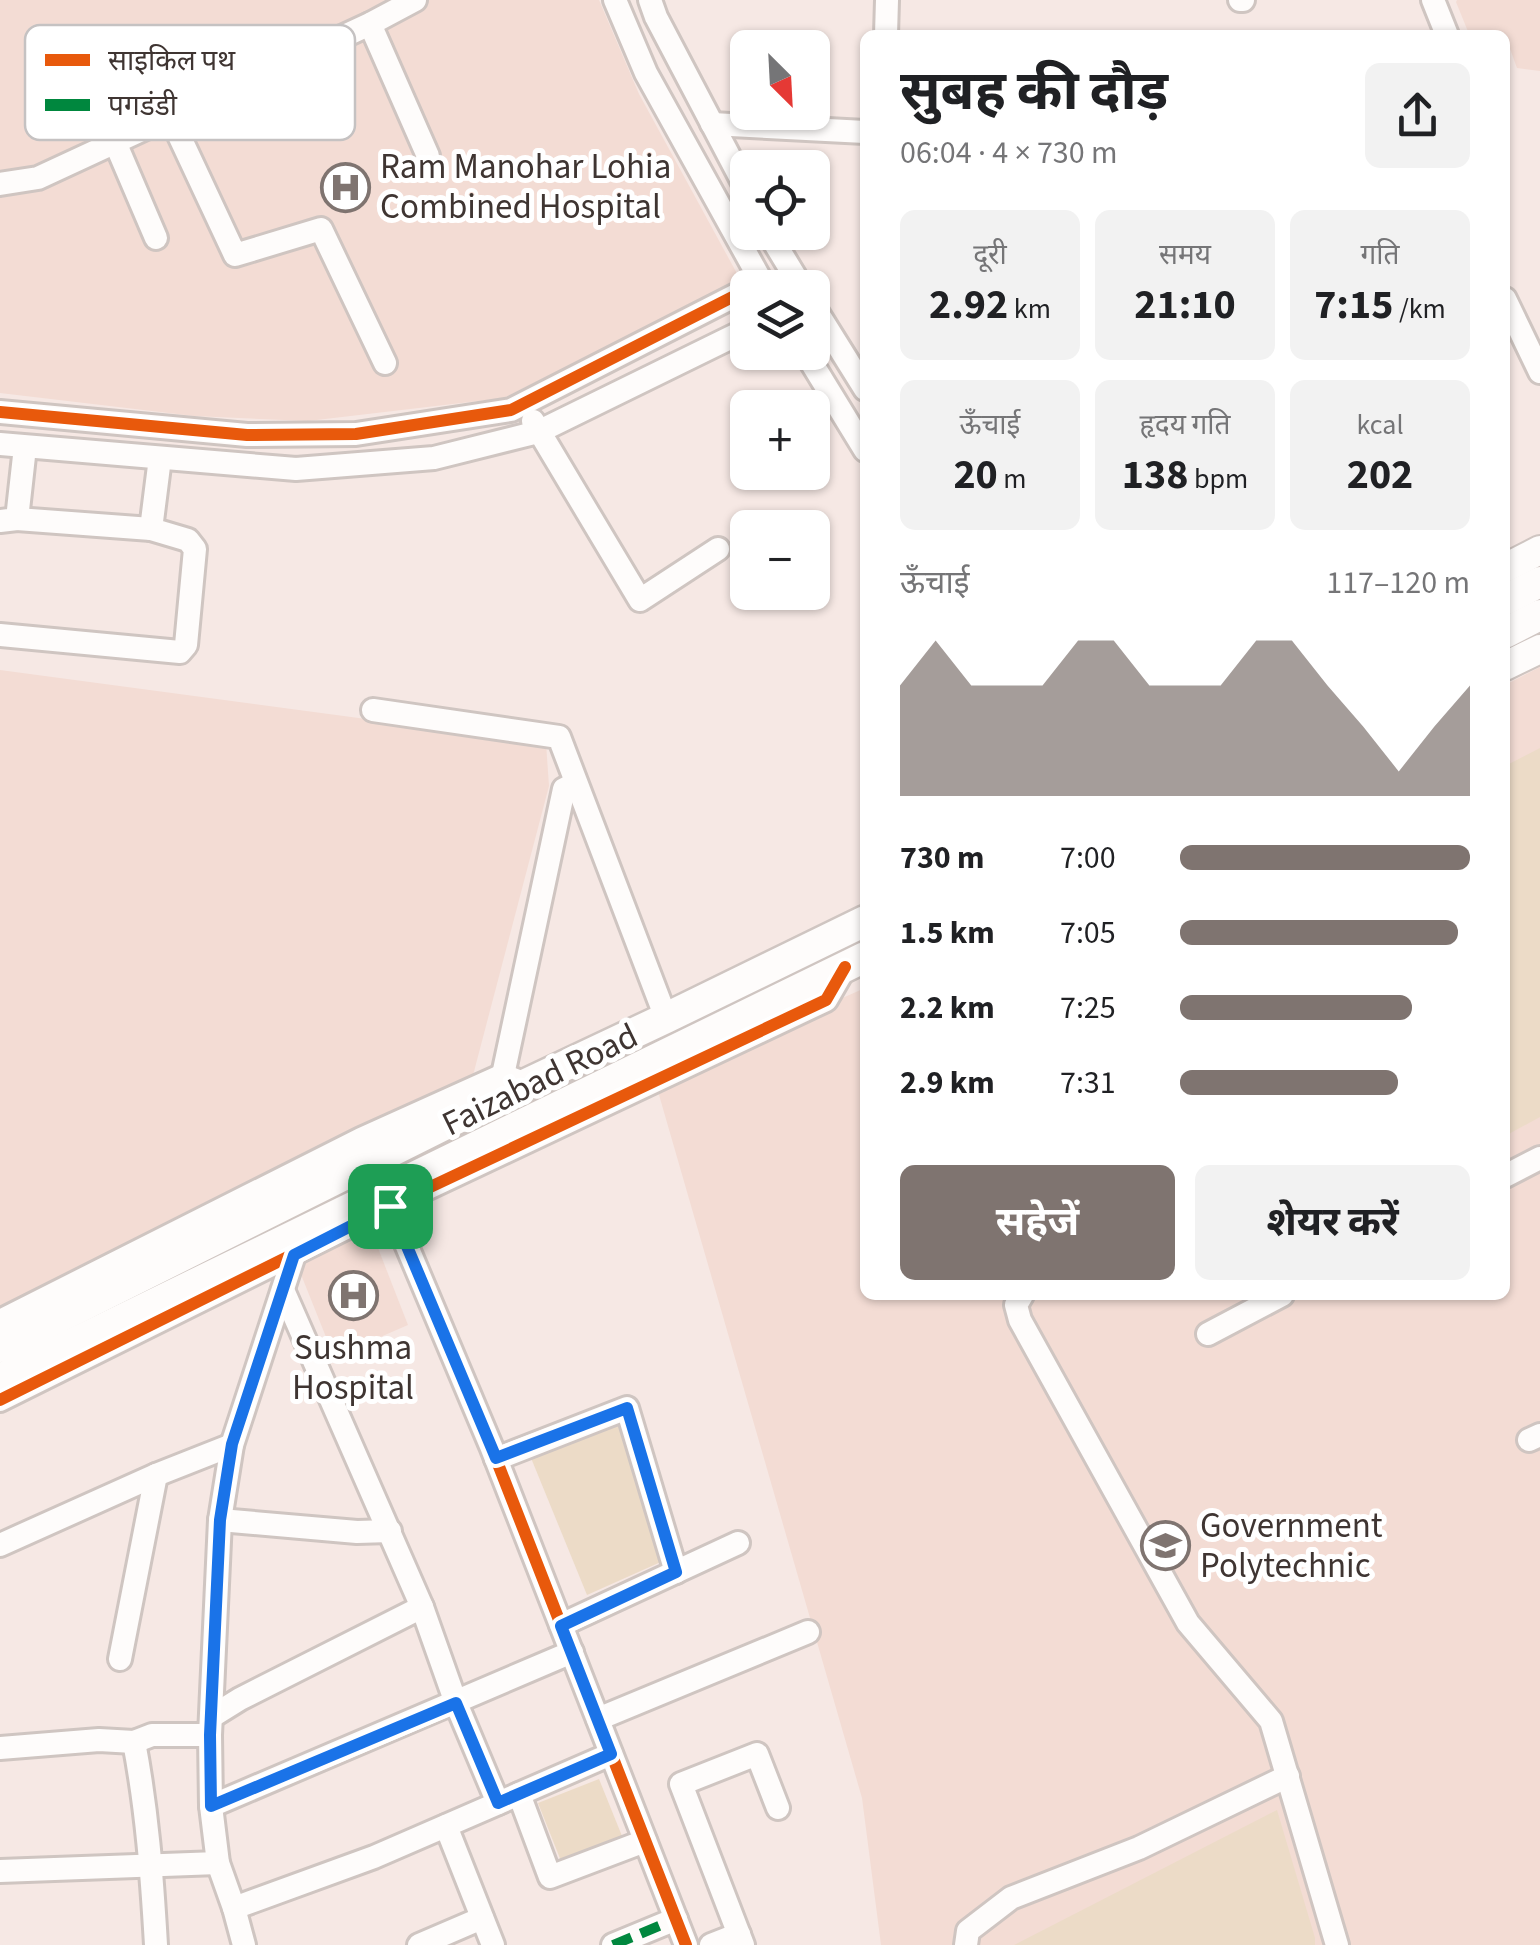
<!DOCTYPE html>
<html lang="hi">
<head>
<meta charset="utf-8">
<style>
  body { margin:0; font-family:"Source Sans 3","Noto Sans Devanagari",sans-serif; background:#f2f2f2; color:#202124; height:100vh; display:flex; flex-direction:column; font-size:38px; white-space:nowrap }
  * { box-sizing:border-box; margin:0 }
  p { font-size:32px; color:#757577 }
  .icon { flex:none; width:55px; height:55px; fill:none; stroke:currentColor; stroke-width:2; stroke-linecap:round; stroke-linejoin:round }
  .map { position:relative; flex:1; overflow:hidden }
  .drawer { position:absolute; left:860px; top:30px; width:650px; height:1270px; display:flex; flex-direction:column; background:#fff; border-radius:15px; box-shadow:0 2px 8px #0004 }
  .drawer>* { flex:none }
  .needle { width:65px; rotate:156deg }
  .fabs { position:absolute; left:730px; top:30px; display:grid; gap:20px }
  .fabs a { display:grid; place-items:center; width:100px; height:100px; border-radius:15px; background:#fff; box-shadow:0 2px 8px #0004; font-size:50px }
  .pin { position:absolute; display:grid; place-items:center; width:85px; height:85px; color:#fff; margin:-42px; border-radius:20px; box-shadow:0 5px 15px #0006 }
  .round { display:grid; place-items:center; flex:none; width:105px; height:105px; border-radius:15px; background:#f2f2f2 }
  .head { display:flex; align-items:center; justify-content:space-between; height:170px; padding:0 40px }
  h1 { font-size:55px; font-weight:700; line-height:75px }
  .metrics { display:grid; grid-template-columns:repeat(3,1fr); gap:15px; height:170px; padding:10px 40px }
  .metrics div { display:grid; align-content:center; border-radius:15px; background:#f2f2f2; text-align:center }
  .metrics b { font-size:42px; font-weight:700 }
  .metrics small { font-size:28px; font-weight:400 }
  .metrics p { font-size:28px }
  .chart { height:280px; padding:20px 40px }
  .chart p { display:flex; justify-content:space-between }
  .chart svg { width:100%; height:180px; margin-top:10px; fill:#7f7470; opacity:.7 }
  .button { display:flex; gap:20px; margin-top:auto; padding:20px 40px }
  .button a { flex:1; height:115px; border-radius:15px; background:#7f7470; color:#fff; font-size:40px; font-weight:700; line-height:115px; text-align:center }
  .button a+a { background:#f2f2f2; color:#202124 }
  ul { padding:0 40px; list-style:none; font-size:32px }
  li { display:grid; grid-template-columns:160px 120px 1fr; align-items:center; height:75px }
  li i { height:25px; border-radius:12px; background:#7f7470 }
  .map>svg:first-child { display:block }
  .built { fill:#f3dcd4 }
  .green { fill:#ecdbc7 }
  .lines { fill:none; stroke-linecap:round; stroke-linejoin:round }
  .minor-casing { stroke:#cfc5c1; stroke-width:28 }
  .major-casing { stroke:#cfc5c1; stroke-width:32 }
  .highway-casing { stroke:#cfc5c1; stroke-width:35 }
  .minor { stroke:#fefcfb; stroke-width:22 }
  .major { stroke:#fefcfb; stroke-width:28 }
  .highway { stroke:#fefcfb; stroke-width:30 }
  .quiet { stroke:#00873e; stroke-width:10; stroke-dasharray:20 10; stroke-linecap:butt }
  .cycleway-casing { stroke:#fff; stroke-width:19 }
  .cycleway { stroke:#e8590c; stroke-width:12 }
  .route-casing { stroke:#fff; stroke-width:20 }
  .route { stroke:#1a73e8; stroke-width:12 }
  .labels { text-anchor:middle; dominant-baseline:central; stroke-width:10; stroke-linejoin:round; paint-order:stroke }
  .poi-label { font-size:35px; fill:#3f3532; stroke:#fff; text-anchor:start }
  .street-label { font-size:35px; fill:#3f3532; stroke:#fff }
  .key { fill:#fff; stroke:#c5c2c2; stroke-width:2.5 }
  .key-label { font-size:28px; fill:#3f3532 }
</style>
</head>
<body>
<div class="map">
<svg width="1540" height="1945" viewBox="0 0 1540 1945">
  <rect width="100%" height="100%" fill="#f6e8e4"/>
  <!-- built -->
  <g class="built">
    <path d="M0,0H599L639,94L740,279L504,398L308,421L194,416L0,393Z"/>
    <path d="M1457,0H1540V71L1517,68L1505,35L1469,34L1456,2Z"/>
    <path d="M1540,667V1945H881L862,1798L655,1081L865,988V1295H1505V685Z"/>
    <path d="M0,670L546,743L549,786L471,1083L0,1316Z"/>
    <path d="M371,1230L408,1325L334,1357L298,1267Z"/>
  </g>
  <!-- green -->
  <g class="green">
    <path d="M1540,748V1117L1505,1136V766Z"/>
    <path d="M620,1424L663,1561L587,1595L531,1458Z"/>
    <path d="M599,1779L622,1836L561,1861L538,1803Z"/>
    <path d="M1277,1810L1315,1938V1945H1014Z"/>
  </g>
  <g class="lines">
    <defs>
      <g id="minor">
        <path d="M615,0L646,73L765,288"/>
        <path d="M650,0L656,17L748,192"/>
        <path d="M1240,0H1243"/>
        <path d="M1433,0L1447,35"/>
        <path d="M370,24L428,156"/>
        <path d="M886,35L887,0"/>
        <path d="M170,116L235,255L321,229L385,363"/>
        <path d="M712,124L865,132"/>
        <path d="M115,142L156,238"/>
        <path d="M0,184L38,178L370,24L415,0"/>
        <path d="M768,232L802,288"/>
        <path d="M1505,299L1540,372"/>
        <path d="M812,304L865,389"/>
        <path d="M805,352L865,450"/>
        <path d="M0,412L247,435L356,434L511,410L748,289"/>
        <path d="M533,421L640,600L718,549"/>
        <path d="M0,444L296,469L434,458L538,432L748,329"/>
        <path d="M17,519L151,529"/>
        <path d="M0,521L17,519L25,447"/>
        <path d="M0,635L180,652L186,645L195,549L188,540L151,529L160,458"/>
        <path d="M373,710L559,737L666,1018"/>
        <path d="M503,1075L564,789L576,783"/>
        <path d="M1505,1176L1540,1158"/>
        <path d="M385,1194L491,1446L686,1945"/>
        <path d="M283,1290L422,1607L456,1703L498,1803"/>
        <path d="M1022,1295L1016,1305L1020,1320L1188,1623L1271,1721L1337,1945"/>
        <path d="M0,1321L361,1139L503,1075L526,1084"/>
        <path d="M1208,1334L1282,1295"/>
        <path d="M0,1400L390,1206L826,1000L845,967"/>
        <path d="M1529,1440L1540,1435"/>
        <path d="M496,1459L627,1408L676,1572"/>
        <path d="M220,1520L357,1532L390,1531"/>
        <path d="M0,1545L156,1475L232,1445"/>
        <path d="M561,1625L738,1543"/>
        <path d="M120,1659L156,1475"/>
        <path d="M211,1717L240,1699L422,1607"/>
        <path d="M598,1719L808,1632"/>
        <path d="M134,1742C147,1810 152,1876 156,1945"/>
        <path d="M0,1748L99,1740L134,1742L152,1735H210"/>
        <path d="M519,1794L550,1877L645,1841"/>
        <path d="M211,1806L572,1652"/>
        <path d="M446,1826L493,1945"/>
        <path d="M0,1871L218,1863"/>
        <path d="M234,1908L374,1857L611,1754"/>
        <path d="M244,1945L234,1908L218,1863L211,1806L210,1735L220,1520L232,1445L294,1255"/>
        <path d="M419,1945L482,1918"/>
        <path d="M613,1945L676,1919"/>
        <path d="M711,1945L739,1934"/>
        <path d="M743,1945L681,1784L757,1754L778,1808"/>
        <path d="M966,1945L968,1931L1011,1898L1139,1848L1288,1776"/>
      </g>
      <g id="major">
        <path d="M1505,568L1540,550"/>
        <path d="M1505,666L1540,649"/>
      </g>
      <g id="highway">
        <path d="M1505,600L1540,582"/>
        <path d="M1505,633L1540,615"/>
        <path d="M0,1347L526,1084L666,1018L865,921"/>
        <path d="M0,1379L865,957"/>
      </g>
    </defs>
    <!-- minor casing -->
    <use href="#minor" class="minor-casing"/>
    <!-- major casing -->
    <use href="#major" class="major-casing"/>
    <!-- highway casing -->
    <use href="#highway" class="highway-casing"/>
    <!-- minor -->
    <use href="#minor" class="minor"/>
    <!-- major -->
    <use href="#major" class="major"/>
    <!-- highway -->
    <use href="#highway" class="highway"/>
    <!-- quiet -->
    <path class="quiet" d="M613,1945L676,1919"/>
    <defs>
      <g id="cycleway">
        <path d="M0,412L247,435L356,434L511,410L748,289"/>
        <path d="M383,1190L491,1446L686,1945"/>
        <path d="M0,1400L390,1206L826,1000L845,967"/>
      </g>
    </defs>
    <!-- cycleway casing -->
    <use href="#cycleway" class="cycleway-casing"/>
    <!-- cycleway -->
    <use href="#cycleway" class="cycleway"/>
  </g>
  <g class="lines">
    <defs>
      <path id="route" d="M390,1206L496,1458L627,1408L676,1572L561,1626L611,1754L498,1803L456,1703L211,1806L210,1735L220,1520L232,1444L294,1255Z"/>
    </defs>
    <!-- route casing -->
    <use href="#route" class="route-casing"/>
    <!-- route -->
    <use href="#route" class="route"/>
  </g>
  <!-- icons -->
  <defs>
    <symbol id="hospital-ring" viewBox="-11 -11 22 22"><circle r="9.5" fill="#fff" stroke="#7f7470" stroke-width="1.5"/><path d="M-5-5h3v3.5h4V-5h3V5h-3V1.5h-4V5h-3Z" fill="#7f7470"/></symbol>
    <symbol id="university-ring" viewBox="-11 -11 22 22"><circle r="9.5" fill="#fff" stroke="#7f7470" stroke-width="1.5"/><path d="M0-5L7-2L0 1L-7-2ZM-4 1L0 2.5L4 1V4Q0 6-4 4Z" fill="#7f7470"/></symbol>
  </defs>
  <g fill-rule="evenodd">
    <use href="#hospital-ring" x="318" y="160" width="55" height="55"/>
    <use href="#hospital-ring" x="326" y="1268" width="55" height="55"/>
    <use href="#university-ring" x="1138" y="1518" width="55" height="55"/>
  </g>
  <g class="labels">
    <!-- poi labels -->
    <g class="poi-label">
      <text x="380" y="167">Ram Manohar Lohia<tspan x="380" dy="40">Combined Hospital</tspan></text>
      <text x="353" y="1348" text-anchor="middle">Sushma<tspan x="353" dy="40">Hospital</tspan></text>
      <text x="1200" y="1526">Government<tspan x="1200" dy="40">Polytechnic</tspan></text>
    </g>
    <!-- street labels -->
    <g class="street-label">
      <text transform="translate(540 1080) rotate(-26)">Faizabad Road</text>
    </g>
  </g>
  <!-- legend -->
  <rect x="25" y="25" width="330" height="115" rx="15" class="key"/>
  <rect x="45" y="54" width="45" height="12" fill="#e8590c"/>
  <rect x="45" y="99" width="45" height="12" fill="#00873e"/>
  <g class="key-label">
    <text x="108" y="70">साइकिल पथ</text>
    <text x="108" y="115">पगडंडी</text>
  </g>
</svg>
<div class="fabs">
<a><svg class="needle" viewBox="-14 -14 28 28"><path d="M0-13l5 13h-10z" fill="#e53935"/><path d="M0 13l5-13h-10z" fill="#757577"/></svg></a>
<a><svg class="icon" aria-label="locate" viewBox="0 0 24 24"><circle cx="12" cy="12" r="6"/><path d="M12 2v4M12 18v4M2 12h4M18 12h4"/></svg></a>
<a><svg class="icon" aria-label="layers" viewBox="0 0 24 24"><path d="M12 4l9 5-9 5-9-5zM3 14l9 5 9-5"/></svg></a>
<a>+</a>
<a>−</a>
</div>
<div class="pin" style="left:390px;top:1206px;background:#1e9e55"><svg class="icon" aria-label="arrive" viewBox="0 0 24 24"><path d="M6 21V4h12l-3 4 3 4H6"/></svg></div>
<section class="drawer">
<div class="head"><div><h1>सुबह की दौड़</h1><p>06:04 · 4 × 730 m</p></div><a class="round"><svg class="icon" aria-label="share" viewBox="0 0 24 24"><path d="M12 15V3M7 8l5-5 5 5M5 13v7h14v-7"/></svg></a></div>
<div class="metrics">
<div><p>दूरी</p><b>2.92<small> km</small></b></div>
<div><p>समय</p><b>21:10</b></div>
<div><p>गति</p><b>7:15<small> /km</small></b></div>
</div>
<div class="metrics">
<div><p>ऊँचाई</p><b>20<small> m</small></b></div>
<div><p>हृदय गति</p><b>138<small> bpm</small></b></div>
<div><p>kcal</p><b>202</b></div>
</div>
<div class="chart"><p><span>ऊँचाई</span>117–120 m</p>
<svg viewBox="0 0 160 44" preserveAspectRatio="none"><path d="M0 44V17L10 6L20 17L30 17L40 17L50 6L60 6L70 17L80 17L90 17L100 6L110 6L120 17L130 27L140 38L150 27L160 17V44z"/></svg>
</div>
<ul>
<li><b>730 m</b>7:00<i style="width:100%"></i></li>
<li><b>1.5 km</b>7:05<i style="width:96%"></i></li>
<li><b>2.2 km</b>7:25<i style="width:80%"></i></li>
<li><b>2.9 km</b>7:31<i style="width:75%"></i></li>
</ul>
<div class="button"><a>सहेजें</a><a>शेयर करें</a></div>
</section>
</div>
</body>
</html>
